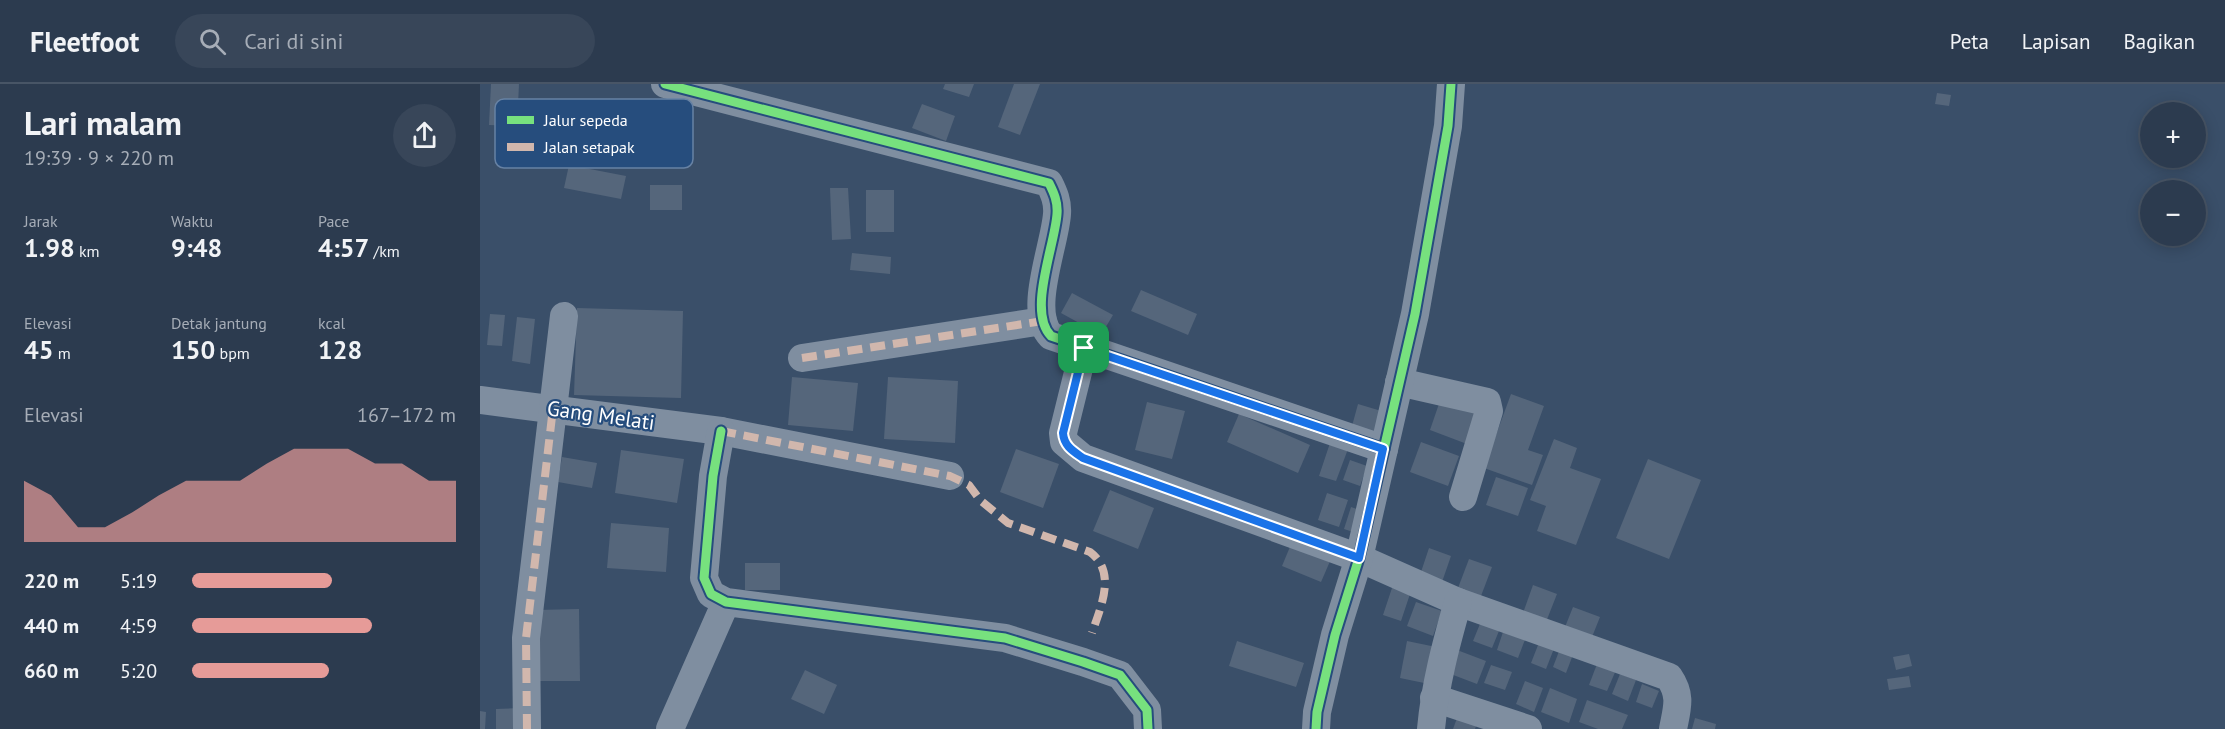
<!DOCTYPE html>
<html lang="id">
<head>
<meta charset="utf-8">
<style>
  body { margin:0; font-family:"PT Sans",sans-serif; background:#384659; color:#f1f3f6; height:100vh; display:flex; flex-direction:column; font-size:22px; white-space:nowrap }
  * { box-sizing:border-box; margin:0 }
  p { font-size:20px; color:#a6adb7 }
  .icon { flex:none; width:33px; height:33px; fill:none; stroke:currentColor; stroke-width:2; stroke-linecap:round; stroke-linejoin:round }
  .map { position:relative; flex:1; overflow:hidden }
  .drawer { display:flex; flex-direction:column; background:#2c3b4f; width:480px }
  .drawer>* { flex:none }
  .fabs { position:absolute; left:1660px; top:18px; display:grid; gap:12px }
  .fabs a { display:grid; place-items:center; width:66px; height:66px; border-radius:50%; background:#2c3b4f; box-shadow:0 3px 15px #0003,0 0 0 2px #485566; font-size:30px }
  .pin { position:absolute; display:grid; place-items:center; width:51px; height:51px; color:#fff; margin:-26px; border-radius:12px; box-shadow:0 3px 9px #0006 }
  .round { display:grid; place-items:center; flex:none; width:63px; height:63px; border-radius:32px; background:#384659 }
  .head { display:flex; align-items:center; justify-content:space-between; height:102px; padding:0 24px }
  h1 { font-size:33px; font-weight:700; line-height:45px }
  .figures { display:grid; grid-template-columns:repeat(3,1fr); gap:9px; height:102px; padding:6px 24px }
  .figures div { display:grid; align-content:center }
  .figures b { font-size:26px; font-weight:700 }
  .figures small { font-size:16px; font-weight:400 }
  .figures p { font-size:16px }
  .chart { height:168px; padding:12px 24px }
  .chart p { display:flex; justify-content:space-between }
  .chart svg { width:100%; height:108px; margin-top:6px; fill:#e69b98; opacity:.7 }
  ul { padding:0 24px; list-style:none; font-size:20px }
  li { display:grid; grid-template-columns:96px 72px 1fr; align-items:center; height:45px }
  li i { height:15px; border-radius:8px; background:#e69b98 }
  header { display:flex; align-items:center; gap:36px; box-sizing:border-box; height:84px; padding:0 30px; background:#2c3b4f; border-bottom:2px solid #485566 }
  header strong { font-size:28px }
  nav { display:flex; gap:33px; margin-inline-start:auto; font-size:21px }
  .search { width:420px; height:54px; background:#384659; display:flex; align-items:center; gap:15px; box-sizing:border-box; padding:0 21px; border-radius:33px; color:#a6adb7; font-size:22px }
  main { display:flex; flex:1; min-height:0 }
  .map>svg:first-child { display:block }
  .building { fill:#55667b }
  .lines { fill:none; stroke-linecap:round; stroke-linejoin:round }
  .minor { stroke:#7f8ea0; stroke-width:28 }
  .quiet { stroke:#d1b7ad; stroke-width:8; stroke-dasharray:15 8; stroke-linecap:butt }
  .cycleway-casing { stroke:#264d7d; stroke-width:13 }
  .cycleway { stroke:#77e17e; stroke-width:9 }
  .route-casing { stroke:#fff; stroke-width:12 }
  .route { stroke:#1a73e8; stroke-width:8 }
  .labels { text-anchor:middle; dominant-baseline:central; stroke-width:4.5; stroke-linejoin:round; paint-order:stroke }
  .street-label { font-size:21px; fill:#fff; stroke:#264d7d }
  .key { fill:#264d7d; stroke:#6782a4; stroke-width:1.5 }
  .key-label { font-size:16px; fill:#fff }
</style>
</head>
<body>
<header>
<strong>Fleetfoot</strong>
<div class="search"><svg class="icon" aria-label="search" viewBox="0 0 24 24"><circle cx="10" cy="10" r="6"/><path d="M15 15l6 6"/></svg>Cari di sini</div>
<nav><a>Peta</a><a>Lapisan</a><a>Bagikan</a></nav>
</header>
<main>
<section class="drawer">
<div class="head"><div><h1>Lari malam</h1><p>19:39 · 9 × 220 m</p></div><a class="round"><svg class="icon" aria-label="share" viewBox="0 0 24 24"><path d="M12 15V3M7 8l5-5 5 5M5 13v7h14v-7"/></svg></a></div>
<div class="figures">
<div><p>Jarak</p><b>1.98<small> km</small></b></div>
<div><p>Waktu</p><b>9:48</b></div>
<div><p>Pace</p><b>4:57<small> /km</small></b></div>
</div>
<div class="figures">
<div><p>Elevasi</p><b>45<small> m</small></b></div>
<div><p>Detak jantung</p><b>150<small> bpm</small></b></div>
<div><p>kcal</p><b>128</b></div>
</div>
<div class="chart"><p><span>Elevasi</span>167–172 m</p>
<svg viewBox="0 0 160 44" preserveAspectRatio="none"><path d="M0 44V19L10 25L20 38L30 38L40 32L50 25L60 19L70 19L80 19L90 12L100 6L110 6L120 6L130 12L140 12L150 19L160 19V44z"/></svg>
</div>
<ul>
<li><b>220 m</b>5:19<i style="width:53%"></i></li>
<li><b>440 m</b>4:59<i style="width:68%"></i></li>
<li><b>660 m</b>5:20<i style="width:52%"></i></li>
</ul>
</section>
<div class="map">
<svg width="1745" height="645" viewBox="0 0 1745 645">
  <rect width="100%" height="100%" fill="#3a4f69"/>
  <!-- building -->
  <g class="building">
    <path d="M11,0H39L37,42L9,41Z"/>
    <path d="M465,0H494L489,13L463,5Z"/>
    <path d="M534,0H560L540,51L518,43Z"/>
    <path d="M1457,9L1471,11L1469,22L1455,20Z"/>
    <path d="M442,20L475,32L466,57L432,44Z"/>
    <path d="M89,81L146,92L141,115L84,104Z"/>
    <rect x="170" y="101" width="32" height="25"/>
    <path d="M350,104H368L371,155L352,156Z"/>
    <rect x="386" y="106" width="28" height="42"/>
    <path d="M372,169L411,173L410,190L370,186Z"/>
    <path d="M661,206L717,230L708,251L651,227Z"/>
    <path d="M592,209L633,231L621,251L581,229Z"/>
    <path d="M97,224L203,227L201,314L94,311Z"/>
    <path d="M10,230L25,231L22,262L7,261Z"/>
    <path d="M37,233L55,235L50,280L32,277Z"/>
    <path d="M312,293L378,299L373,347L308,341Z"/>
    <path d="M408,293L478,297L475,359L404,355Z"/>
    <path d="M1031,310L1064,322L1048,366L1063,371L1052,401L1004,384Z"/>
    <path d="M962,311L1000,325L987,360L950,346Z"/>
    <path d="M667,318L705,327L692,375L655,366Z"/>
    <path d="M878,320L908,329L901,350L872,342Z"/>
    <path d="M759,330L830,361L818,389L747,358Z"/>
    <path d="M1074,355L1097,364L1090,384L1121,395L1096,461L1057,447L1066,422L1050,416Z"/>
    <path d="M941,358L979,372L968,402L930,388Z"/>
    <path d="M850,359L868,365L856,397L839,392Z"/>
    <path d="M536,365L579,380L563,424L520,408Z"/>
    <path d="M141,366L204,375L197,419L135,409Z"/>
    <path d="M82,373L117,379L112,404L78,398Z"/>
    <path d="M1168,375L1221,396L1189,475L1136,454Z"/>
    <path d="M870,376L887,382L880,402L863,396Z"/>
    <path d="M1016,393L1048,404L1038,432L1006,421Z"/>
    <path d="M630,406L674,424L658,465L613,447Z"/>
    <path d="M847,409L868,416L859,443L838,436Z"/>
    <path d="M871,423L886,428L879,450L864,445Z"/>
    <path d="M131,439L189,444L186,488L127,484Z"/>
    <path d="M812,458L851,475L841,498L802,482Z"/>
    <path d="M949,464L971,472L962,498L940,491Z"/>
    <path d="M989,475L1012,483L1001,512L978,504Z"/>
    <rect x="265" y="479" width="35" height="27"/>
    <path d="M913,501L931,507L921,537L903,531Z"/>
    <path d="M1053,501L1077,510L1066,538L1043,529Z"/>
    <path d="M936,518L962,527L953,552L927,542Z"/>
    <path d="M1093,523L1120,533L1110,558L1083,548Z"/>
    <path d="M99,525L100,597H58L57,526Z"/>
    <path d="M1002,535L1021,542L1012,564L993,557Z"/>
    <path d="M1024,545L1046,553L1038,574L1017,566Z"/>
    <path d="M1060,556L1075,562L1066,585L1051,579Z"/>
    <path d="M757,557L824,579L816,603L749,582Z"/>
    <path d="M927,557L956,563L949,600L920,594Z"/>
    <path d="M1081,562L1094,568L1086,589L1073,583Z"/>
    <path d="M977,566L1006,577L997,600L968,589Z"/>
    <path d="M1429,570L1432,582L1416,586L1413,573Z"/>
    <path d="M1117,580L1136,586L1127,607L1109,601Z"/>
    <path d="M1011,581L1032,588L1025,606L1004,599Z"/>
    <path d="M325,586L357,601L344,630L311,615Z"/>
    <path d="M1140,590L1156,596L1148,617L1132,610Z"/>
    <path d="M1429,592L1431,603L1409,606L1407,595Z"/>
    <path d="M1045,597L1063,604L1054,628L1036,620Z"/>
    <path d="M1162,600L1179,607L1172,624L1156,618Z"/>
    <path d="M1070,604L1097,615L1089,639L1061,628Z"/>
    <path d="M1107,616L1148,631L1142,645H1118L1099,638Z"/>
    <path d="M39,624L40,645H16V625Z"/>
    <path d="M980,626L999,633L995,645H973Z"/>
    <path d="M0,627L6,628L5,645H0Z"/>
    <path d="M1215,634L1236,640L1235,645H1212Z"/>
  </g>
  <g class="lines">
    <!-- minor -->
    <g class="minor">
      <path d="M185,0L569,99C574,109 578,118 577,130C575,161 547,228 571,252L904,365"/>
      <path d="M604,264L583,349L584,358L603,374L879,474L978,518L1189,593C1202,612 1197,624 1193,645"/>
      <path d="M322,274L563,237"/>
      <path d="M919,298L1007,318L1009,327L983,413"/>
      <path d="M0,316L241,347L470,392"/>
      <path d="M241,347L233,392L224,494L231,510L246,518L525,554L603,578L640,591L667,626L668,645"/>
      <path d="M954,614L1048,645"/>
      <path d="M47,645L46,554L84,232"/>
      <path d="M190,645L246,518"/>
      <path d="M836,645L837,628L855,551L879,474L935,230L968,42L971,0"/>
      <path d="M951,645C955,601 966,560 978,518"/>
    </g>
    <!-- quiet -->
    <g class="quiet">
      <path d="M604,264L583,349C585,362 593,367 603,374L879,474"/>
      <path d="M322,274L563,237"/>
      <path d="M241,347L470,392L489,401L500,416L528,439L610,468C637,488 621,522 612,549"/>
      <path d="M47,645L46,554L73,324"/>
    </g>
    <defs>
      <g id="cycleway">
        <path d="M185,0L569,99C574,109 578,118 577,130C575,161 547,228 571,252L904,365"/>
        <path d="M241,347L233,392L224,494L231,510L246,518L525,554L603,578L640,591L667,626L668,645"/>
        <path d="M836,645L837,628L855,551L879,474L935,230L968,42L971,0"/>
      </g>
    </defs>
    <!-- cycleway casing -->
    <use href="#cycleway" class="cycleway-casing"/>
    <!-- cycleway -->
    <use href="#cycleway" class="cycleway"/>
  </g>
  <g class="lines">
    <defs>
      <path id="route" d="M604,264L903,365L879,474L603,374C593,367 584,362 583,349Z"/>
    </defs>
    <!-- route casing -->
    <use href="#route" class="route-casing"/>
    <!-- route -->
    <use href="#route" class="route"/>
  </g>
  <g class="labels">
    <!-- street labels -->
    <g class="street-label">
      <text transform="translate(121 331) rotate(8)">Gang Melati</text>
    </g>
  </g>
  <!-- legend -->
  <rect x="15" y="15" width="198" height="69" rx="9" class="key"/>
  <rect x="27" y="32" width="27" height="8" fill="#77e17e"/>
  <rect x="27" y="59" width="27" height="8" fill="#d1b7ad"/>
  <g class="key-label">
    <text x="64" y="42">Jalur sepeda</text>
    <text x="64" y="69">Jalan setapak</text>
  </g>
</svg>
<div class="fabs">
<a>+</a>
<a>−</a>
</div>
<div class="pin" style="left:604px;top:264px;background:#1e9e55"><svg class="icon" aria-label="arrive" viewBox="0 0 24 24"><path d="M6 21V4h12l-3 4 3 4H6"/></svg></div>
</div>
</main>
</body>
</html>
